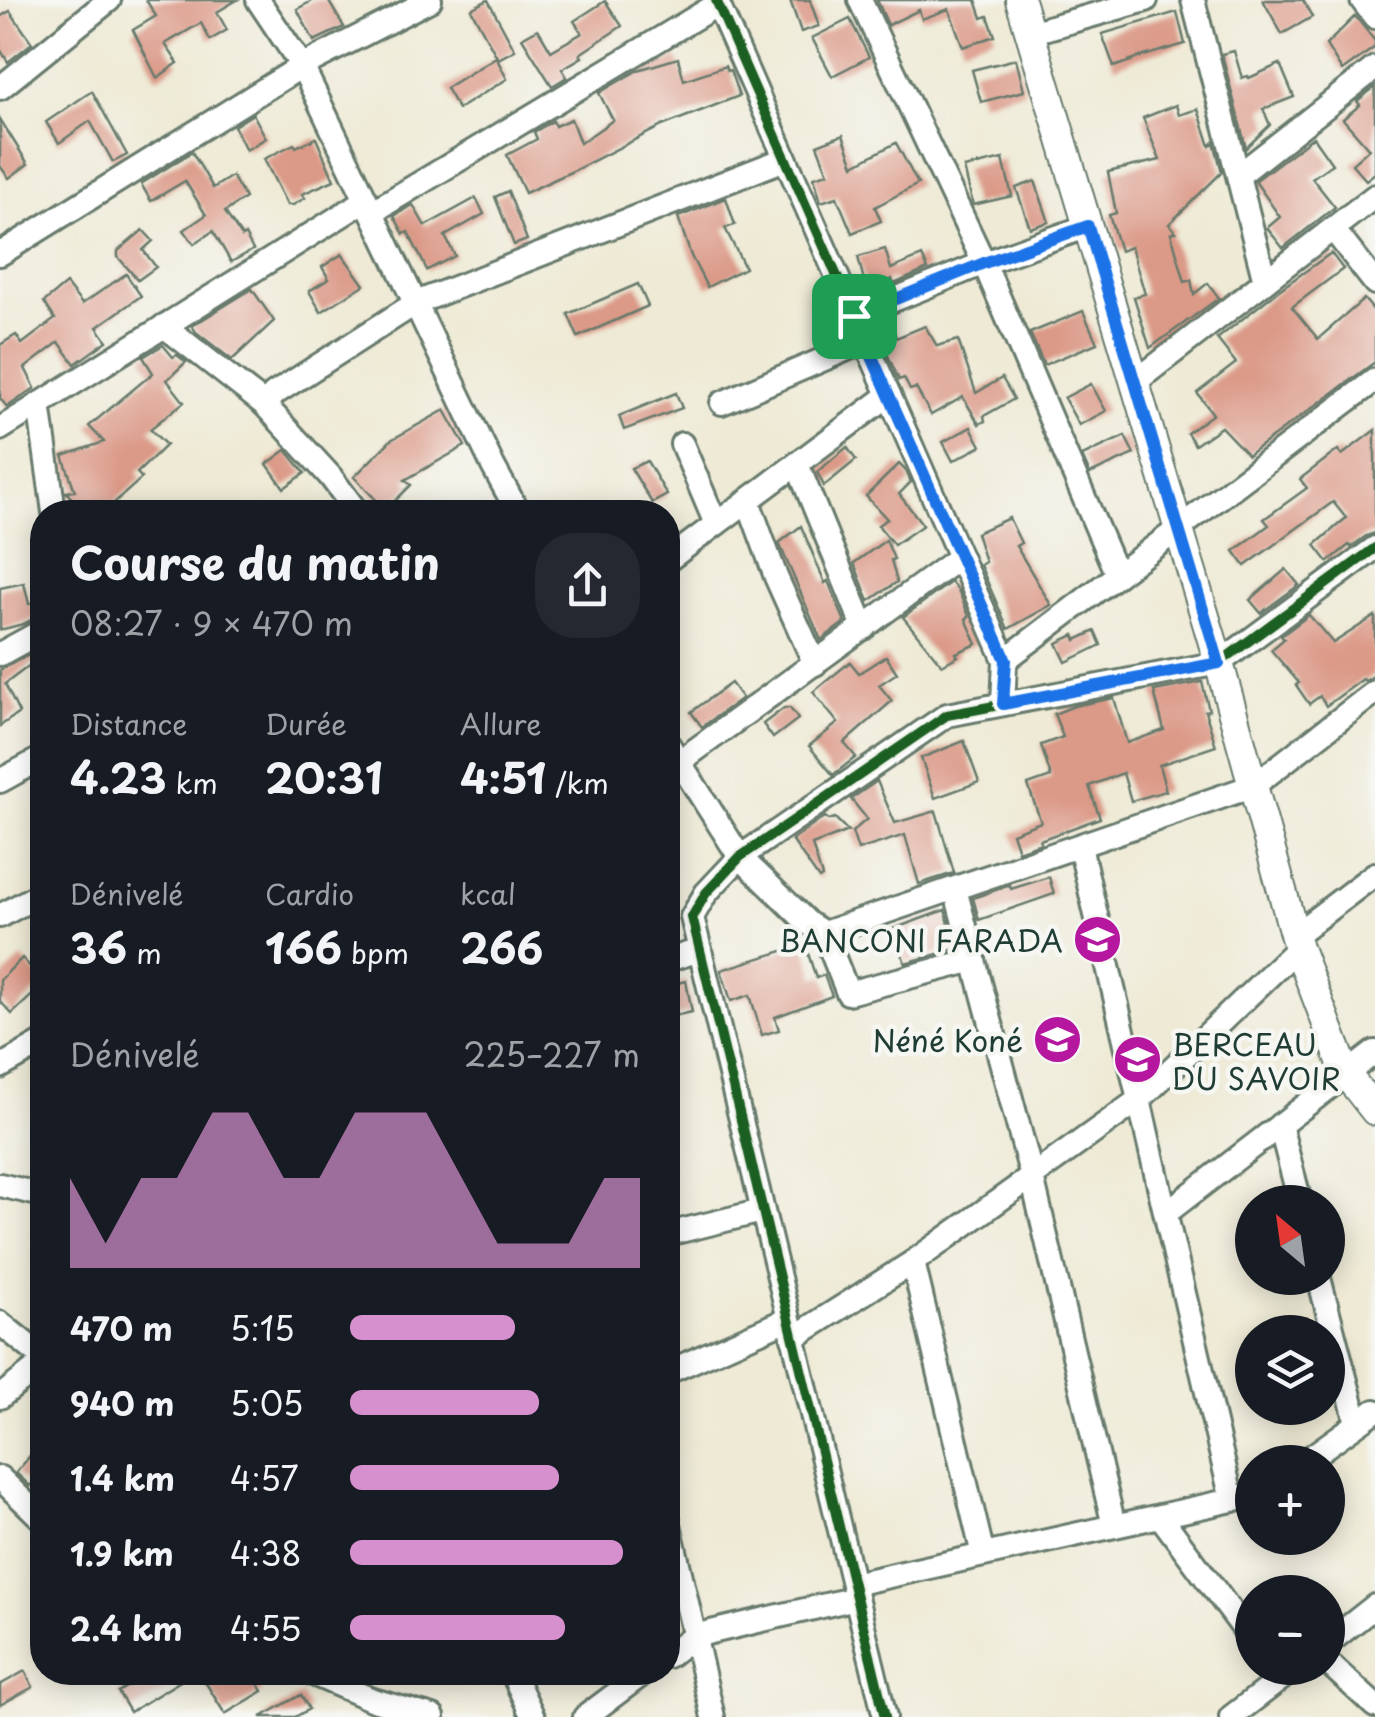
<!DOCTYPE html>
<html lang="fr">
<head>
<meta charset="utf-8">
<style>
  body { margin:0; font-family:"Playpen Sans",sans-serif; background:#242831; color:#f1f3f6; height:100vh; display:flex; flex-direction:column; font-size:38px; white-space:nowrap }
  * { box-sizing:border-box; margin:0 }
  p { font-size:32px; color:#9ea1a6 }
  .icon { flex:none; width:55px; height:55px; fill:none; stroke:currentColor; stroke-width:2; stroke-linecap:round; stroke-linejoin:round }
  .map { position:relative; flex:1; overflow:hidden }
  .drawer { position:absolute; left:30px; top:500px; width:650px; height:1185px; display:flex; flex-direction:column; background:#171b24; border-radius:40px; box-shadow:0 5px 25px #0003 }
  .drawer>* { flex:none }
  .needle { width:65px; rotate:331deg }
  .controls { position:absolute; left:1235px; top:1185px; display:grid; gap:20px }
  .controls a { display:grid; place-items:center; width:110px; height:110px; border-radius:50%; background:#171b24; box-shadow:0 5px 25px #0003; font-size:50px }
  .pin { position:absolute; display:grid; place-items:center; width:85px; height:85px; color:#fff; margin:-42px; border-radius:20px; box-shadow:0 5px 15px #0006 }
  .round { display:grid; place-items:center; flex:none; width:105px; height:105px; border-radius:40px; background:#242831 }
  .summary { display:flex; align-items:center; justify-content:space-between; height:170px; padding:0 40px }
  h1 { font-size:45px; font-weight:700; line-height:75px }
  .stats { display:grid; grid-template-columns:repeat(3,1fr); gap:15px; height:170px; padding:10px 40px }
  .stats div { display:grid; align-content:center }
  .stats b { font-size:42px; font-weight:700 }
  .stats small { font-size:28px; font-weight:400 }
  .stats p { font-size:28px }
  .chart { height:280px; padding:20px 40px }
  .chart p { display:flex; justify-content:space-between }
  .chart svg { width:100%; height:180px; margin-top:10px; fill:#d690ce; opacity:.7 }
  ul { padding:0 40px; list-style:none; font-size:32px }
  li { display:grid; grid-template-columns:160px 120px 1fr; align-items:center; height:75px }
  li i { height:25px; border-radius:12px; background:#d690ce }
  .map>svg:first-child { display:block }
  .building { fill:#db9987 }
  .lines { fill:none; stroke-linecap:round; stroke-linejoin:round }
  .minor-casing { stroke:#677a6c; stroke-width:28 }
  .major-casing { stroke:#677a6c; stroke-width:32 }
  .minor { stroke:#fff; stroke-width:22 }
  .major { stroke:#fff; stroke-width:28 }
  .cycleway-casing { stroke:#f6f6f2; stroke-width:16 }
  .cycleway { stroke:#1b5e20; stroke-width:10 }
  .route-casing { stroke:#fff; stroke-width:20 }
  .route { stroke:#1a73e8; stroke-width:12 }
  .labels { text-anchor:middle; dominant-baseline:central; stroke-width:9; stroke-linejoin:round; paint-order:stroke }
  .poi-label { font-size:30px; fill:#1f3d34; stroke:#f6f6f2; text-anchor:end }
</style>
</head>
<body>
<div class="map">
<svg width="1375" height="1717" viewBox="0 0 1375 1717">
  <rect width="100%" height="100%" fill="#f6f6f2"/>
  <filter id="ink" filterUnits="userSpaceOnUse"><feTurbulence type="fractalNoise" baseFrequency=".01" numOctaves="2"/><feDisplacementMap in="SourceGraphic" scale="20" xChannelSelector="R" yChannelSelector="G"/><feConvolveMatrix kernelMatrix="1 2 1 2 8 2 1 2 1" color-interpolation-filters="sRGB"/></filter>
  <filter id="wash" filterUnits="userSpaceOnUse"><feTurbulence type="fractalNoise" baseFrequency=".0048" numOctaves="4" result="noise"/><feDisplacementMap in="SourceGraphic" scale="40" xChannelSelector="R" yChannelSelector="G"/><feGaussianBlur stdDeviation="2.25" result="paint"/><feColorMatrix in="noise" values="0 0 0 0 0 0 0 0 0 0 0 0 0 0 0 0 0 1.4 0 .05"/><feComposite in="paint" operator="in"/></filter>
  <g filter="url(#wash)">
    <rect width="100%" height="100%" fill="#eeead5"/>
    <g id="blocks">
      <!-- building -->
      <g class="building">
        <path d="M146,0H237L217,12L227,30L210,40L201,23L165,44L178,63L157,78L133,30L156,16Z"/>
        <path d="M314,0H328L344,27L314,41L297,9Z"/>
        <path d="M488,0L515,50L498,59L471,9Z"/>
        <path d="M790,0H810L819,26L801,32Z"/>
        <path d="M877,0H976L982,18L988,16L995,36L963,47L949,9L922,19L919,10L888,25Z"/>
        <path d="M1263,0H1303L1312,17L1282,34Z"/>
        <path d="M605,1L622,26L580,54L582,57L562,69L567,77L552,86L522,38L538,29L551,51L582,33L574,21Z"/>
        <path d="M10,11L32,43L8,62L0,49V17Z"/>
        <path d="M1177,12L1185,44L1130,60L1131,61L1114,67L1102,34Z"/>
        <path d="M1355,16L1375,41V47L1342,71L1326,45Z"/>
        <path d="M850,19L869,57L832,76L812,38Z"/>
        <path d="M1234,51L1242,78L1248,76L1249,78L1280,64L1294,97L1263,109L1270,125L1246,148L1222,54Z"/>
        <path d="M496,57L507,79L458,109L446,88Z"/>
        <path d="M678,58L684,80L725,66L727,71L730,70L739,96L662,126L575,170L525,193L507,155L537,139L534,132L553,121L555,126L571,119L580,143L613,120L599,93L638,70Z"/>
        <path d="M1016,59L1024,91L981,102L972,70Z"/>
        <path d="M1375,87V173L1366,180L1352,164L1369,149L1343,119L1360,105L1357,101Z"/>
        <path d="M92,91L127,155L113,162L90,121L59,143L46,122Z"/>
        <path d="M1176,105L1179,115L1198,109L1210,146L1214,142L1222,172L1169,224L1176,232L1171,233L1185,282L1191,280L1194,294L1208,283L1219,298L1150,348L1134,297L1145,294L1131,247L1120,251L1109,215L1116,213L1108,172L1160,160L1143,118Z"/>
        <path d="M253,114L266,138L246,150L234,126Z"/>
        <path d="M0,119L28,164L9,178L0,166Z"/>
        <path d="M843,135L854,165L896,143L918,184L875,207L881,221L852,233L837,197L821,202L814,177L828,173L817,145Z"/>
        <path d="M1313,137L1332,164L1312,178L1335,207L1283,248L1267,228L1280,217L1255,181Z"/>
        <path d="M316,138L334,180L302,194L305,198L293,205H287L264,159L294,144L296,147Z"/>
        <path d="M192,152L213,188L232,176L245,198L225,212L242,237L245,235L253,250L231,262L213,231L194,244L184,230L206,215L185,181L151,201L141,184Z"/>
        <path d="M1003,159L1012,196L973,205L964,168Z"/>
        <path d="M1035,181L1049,222L1030,228L1016,188Z"/>
        <path d="M508,191L527,240L514,245L495,197Z"/>
        <path d="M476,198L484,214L445,236L455,256L427,270L408,232L404,234L394,216L413,205L425,226Z"/>
        <path d="M726,198L735,225L725,228L745,268L707,287L691,256L678,217Z"/>
        <path d="M143,230L153,241L143,250L156,267L138,280L118,257V251Z"/>
        <path d="M885,249L891,269L922,256L928,269L894,284L892,279L867,292L858,257Z"/>
        <path d="M1331,253L1343,269L1292,307L1318,339L1364,299L1375,312V362L1248,455L1221,427L1195,445L1187,433L1213,414L1197,393L1236,363L1217,339L1279,290Z"/>
        <path d="M342,254L364,285L321,312L309,291L329,279L322,267Z"/>
        <path d="M126,274L141,296L97,327L107,341L75,364L59,342L25,368L35,388L7,407L0,398V345L16,335L22,344L55,319L44,302L66,284L82,304Z"/>
        <path d="M638,284L648,306L578,337L568,314Z"/>
        <path d="M252,289L274,321L232,360L196,332L192,326Z"/>
        <path d="M1083,311L1097,343L1044,365L1030,333Z"/>
        <path d="M925,326L937,346L958,340L976,393L1002,378L1014,399L984,416L985,421L979,424L963,397L931,415L916,388L910,390L904,378L899,380L878,333L893,327L896,338Z"/>
        <path d="M163,345L173,357L177,355L186,362L167,380L184,402L150,429L166,445L137,473L142,478L104,512H85L66,492L75,491L63,456L104,442L89,426L153,373L143,357Z"/>
        <path d="M1091,384L1106,411L1079,425L1064,398Z"/>
        <path d="M676,393L682,408L624,430L619,416Z"/>
        <path d="M445,410L465,446L405,480L411,485L386,510L354,477L391,440Z"/>
        <path d="M971,427L981,446L953,461L943,442Z"/>
        <path d="M1375,430V533L1366,536L1351,547L1349,545L1328,562L1315,545L1346,518L1333,502L1245,566L1234,551L1269,525L1264,519L1307,488L1300,479L1338,450L1342,455Z"/>
        <path d="M1125,436L1134,454L1090,474L1082,456Z"/>
        <path d="M847,447L856,460L824,486L817,472Z"/>
        <path d="M286,450L305,473L284,488L267,464Z"/>
        <path d="M647,461L667,495L652,503L631,468Z"/>
        <path d="M899,464L906,471L911,482L899,494L923,525L894,545L878,525L887,519L866,496Z"/>
        <path d="M1009,518L1021,543L1016,546L1051,605L1008,629L980,565L985,562L976,533Z"/>
        <path d="M801,526L825,583L828,581L845,622L821,640L779,543Z"/>
        <path d="M886,540L894,559L891,560L897,582L869,601L854,563Z"/>
        <path d="M1286,569L1299,585L1261,613L1250,600Z"/>
        <path d="M951,582L959,592L969,616L966,619L977,644L956,653L958,656L942,665L903,617Z"/>
        <path d="M24,583L29,604L36,602L40,616L23,624L0,630V588Z"/>
        <path d="M1309,615L1333,643L1375,616V675L1365,681L1363,679L1326,706L1320,696L1309,704L1296,685L1299,683L1271,650L1284,639L1281,636Z"/>
        <path d="M1095,631L1101,645L1066,662L1057,643L1074,635L1076,640Z"/>
        <path d="M40,649L42,656L5,684L19,713L0,726V670Z"/>
        <path d="M886,656L897,673L879,685L892,701L844,743L856,757L833,775L809,746L838,723L813,692L850,662L859,673Z"/>
        <path d="M1202,682L1209,710L1205,711L1216,746L1159,765L1166,791L1131,801L1123,773L1089,786L1100,818L1040,840L1041,843L1018,851L1012,833L1041,822L1028,785L1051,777L1041,745L1063,737L1054,714L1074,706L1114,698L1127,743L1164,730L1154,691Z"/>
        <path d="M731,683L742,698L702,727L691,712Z"/>
        <path d="M784,708H790L798,719L773,738L763,724Z"/>
        <path d="M964,741L979,782L935,798L921,758Z"/>
        <path d="M877,781L895,823L936,811L954,873L919,884L905,835L858,850L852,832L867,819L851,799Z"/>
        <path d="M825,817L829,820L835,818L848,831L812,845L822,877L819,879L792,840Z"/>
        <path d="M1049,877L1054,894L979,920L973,898L1010,885L1011,889Z"/>
        <path d="M945,910L956,949L905,963L893,929Z"/>
        <path d="M805,944L816,978L824,975L832,996L775,1017L779,1030L762,1035L750,995L731,1001L721,970Z"/>
        <path d="M22,958L42,979V986L12,1014L0,1001V980Z"/>
        <path d="M686,981L692,1012L668,1017V985Z"/>
        <path d="M42,1441V1471L30,1486L16,1473Z"/>
        <path d="M25,1671L33,1687L0,1705V1685Z"/>
        <path d="M151,1672H195L130,1712L118,1692Z"/>
        <path d="M199,1672H251L263,1691L225,1714Z"/>
        <path d="M301,1695L309,1709L295,1717H261Z"/>
      </g>
    </g>
  </g>
  <g filter="url(#ink)">
    <use href="#blocks" fill-opacity="0" stroke="#677a6c" stroke-width="2.5"/>
    <g class="lines">
      <defs>
        <g id="minor">
          <path d="M258,0L302,66L493,466L518,512"/>
          <path d="M716,0L1005,660L1003,704"/>
          <path d="M860,0L984,263L1117,575"/>
          <path d="M1193,0L1265,281"/>
          <path d="M1362,0L1375,17"/>
          <path d="M1030,33L1146,0"/>
          <path d="M0,88L109,0"/>
          <path d="M1239,175L1375,68"/>
          <path d="M372,212L718,4"/>
          <path d="M1333,229L1375,283"/>
          <path d="M0,254L302,66L430,0"/>
          <path d="M854,316L984,263L1088,226"/>
          <path d="M164,326L264,404L330,476L357,512"/>
          <path d="M1135,382L1375,196"/>
          <path d="M722,403L866,341"/>
          <path d="M39,404L54,512"/>
          <path d="M264,404L274,394L416,303L785,159"/>
          <path d="M0,429L366,200"/>
          <path d="M682,444L716,524"/>
          <path d="M797,464L864,628"/>
          <path d="M748,501L776,577L815,664"/>
          <path d="M668,560L889,395"/>
          <path d="M0,654L42,631"/>
          <path d="M1005,660L1375,380"/>
          <path d="M668,744L740,857L808,923L824,933L848,993L974,960"/>
          <path d="M679,762L960,557"/>
          <path d="M0,781L42,758"/>
          <path d="M1080,846L1232,1500"/>
          <path d="M955,889L1032,1177L1114,1526"/>
          <path d="M0,916L42,893"/>
          <path d="M824,933L1253,786L1375,692"/>
          <path d="M1295,935L1375,874"/>
          <path d="M668,960L700,950"/>
          <path d="M0,1067L42,1043"/>
          <path d="M1280,1125L1300,1202"/>
          <path d="M0,1185L42,1195"/>
          <path d="M1166,1213L1375,1052"/>
          <path d="M668,1234L762,1211"/>
          <path d="M913,1262L983,1555"/>
          <path d="M1319,1278L1357,1423"/>
          <path d="M0,1323L42,1357"/>
          <path d="M793,1338L913,1262L1140,1099L1298,948"/>
          <path d="M668,1372L788,1319"/>
          <path d="M0,1397L42,1364"/>
          <path d="M1304,1462L1375,1411"/>
          <path d="M0,1478L42,1519"/>
          <path d="M1160,1516L1252,1640"/>
          <path d="M668,1520L713,1717"/>
          <path d="M853,1584L1232,1500L1252,1493"/>
          <path d="M1328,1643L1375,1606"/>
          <path d="M668,1656L694,1636L856,1598"/>
          <path d="M1328,1663L1375,1706"/>
          <path d="M308,1672L373,1700L433,1717"/>
          <path d="M512,1672L533,1717"/>
          <path d="M585,1717L645,1672"/>
          <path d="M885,1717L692,917L706,893L740,857L947,715L1219,663L1375,548"/>
          <path d="M1231,1717L1295,1668"/>
        </g>
        <path id="major" d="M1020,0L1219,663L1298,948L1346,1074L1375,1111"/>
      </defs>
      <!-- minor casing -->
      <use href="#minor" class="minor-casing"/>
      <!-- major casing -->
      <use href="#major" class="major-casing"/>
      <!-- minor -->
      <use href="#minor" class="minor"/>
      <!-- major -->
      <use href="#major" class="major"/>
      <defs>
        <g id="cycleway">
          <path d="M716,0L1005,660L1003,704"/>
          <path d="M885,1717L692,917L706,893L740,857L947,715L1219,663L1375,548"/>
        </g>
      </defs>
      <!-- cycleway casing -->
      <use href="#cycleway" class="cycleway-casing"/>
      <!-- cycleway -->
      <use href="#cycleway" class="cycleway"/>
    </g>
  </g>
  <g class="lines" filter="url(#ink)">
    <defs>
      <path id="route" d="M1088,226L1219,663L1003,704L1006,660L854,316L984,263Z"/>
    </defs>
    <!-- route casing -->
    <use href="#route" class="route-casing"/>
    <!-- route -->
    <use href="#route" class="route"/>
  </g>
  <!-- icons -->
  <defs>
    <symbol id="school-disc" viewBox="-11 -11 22 22"><circle r="9.5" fill="#b5179e" stroke="#f6f6f2"/><path d="M0-5L7-2L0 1L-7-2ZM-4 1L0 2.5L4 1V4Q0 6-4 4Z" fill="#fff"/></symbol>
  </defs>
  <g fill-rule="evenodd">
    <use href="#school-disc" x="1070" y="912" width="55" height="55"/>
    <use href="#school-disc" x="1030" y="1012" width="55" height="55"/>
    <use href="#school-disc" x="1110" y="1032" width="55" height="55"/>
  </g>
  <g class="labels">
    <!-- poi labels -->
    <g class="poi-label">
      <text x="1063" y="939">BANCONI FARADA</text>
      <text x="1023" y="1039">Néné Koné</text>
      <text x="1172" y="1043" text-anchor="start">BERCEAU<tspan x="1172" dy="34">DU SAVOIR</tspan></text>
    </g>
  </g>
</svg>
<div class="controls">
<a><svg class="needle" viewBox="-14 -14 28 28"><path d="M0-13l5 13h-10z" fill="#e53935"/><path d="M0 13l5-13h-10z" fill="#9ea1a6"/></svg></a>
<a><svg class="icon" aria-label="layers" viewBox="0 0 24 24"><path d="M12 4l9 5-9 5-9-5zM3 14l9 5 9-5"/></svg></a>
<a>+</a>
<a>−</a>
</div>
<div class="pin" style="left:854px;top:316px;background:#1e9e55"><svg class="icon" aria-label="arrive" viewBox="0 0 24 24"><path d="M6 21V4h12l-3 4 3 4H6"/></svg></div>
<section class="drawer">
<div class="summary"><div><h1>Course du matin</h1><p>08:27 · 9 × 470 m</p></div><a class="round"><svg class="icon" aria-label="share" viewBox="0 0 24 24"><path d="M12 15V3M7 8l5-5 5 5M5 13v7h14v-7"/></svg></a></div>
<div class="stats">
<div><p>Distance</p><b>4.23<small> km</small></b></div>
<div><p>Durée</p><b>20:31</b></div>
<div><p>Allure</p><b>4:51<small> /km</small></b></div>
</div>
<div class="stats">
<div><p>Dénivelé</p><b>36<small> m</small></b></div>
<div><p>Cardio</p><b>166<small> bpm</small></b></div>
<div><p>kcal</p><b>266</b></div>
</div>
<div class="chart"><p><span>Dénivelé</span>225–227 m</p>
<svg viewBox="0 0 160 44" preserveAspectRatio="none"><path d="M0 44V22L10 38L20 22L30 22L40 6L50 6L60 22L70 22L80 6L90 6L100 6L110 22L120 38L130 38L140 38L150 22L160 22V44z"/></svg>
</div>
<ul>
<li><b>470 m</b>5:15<i style="width:57%"></i></li>
<li><b>940 m</b>5:05<i style="width:65%"></i></li>
<li><b>1.4 km</b>4:57<i style="width:72%"></i></li>
<li><b>1.9 km</b>4:38<i style="width:94%"></i></li>
<li><b>2.4 km</b>4:55<i style="width:74%"></i></li>
</ul>
</section>
</div>
</body>
</html>
